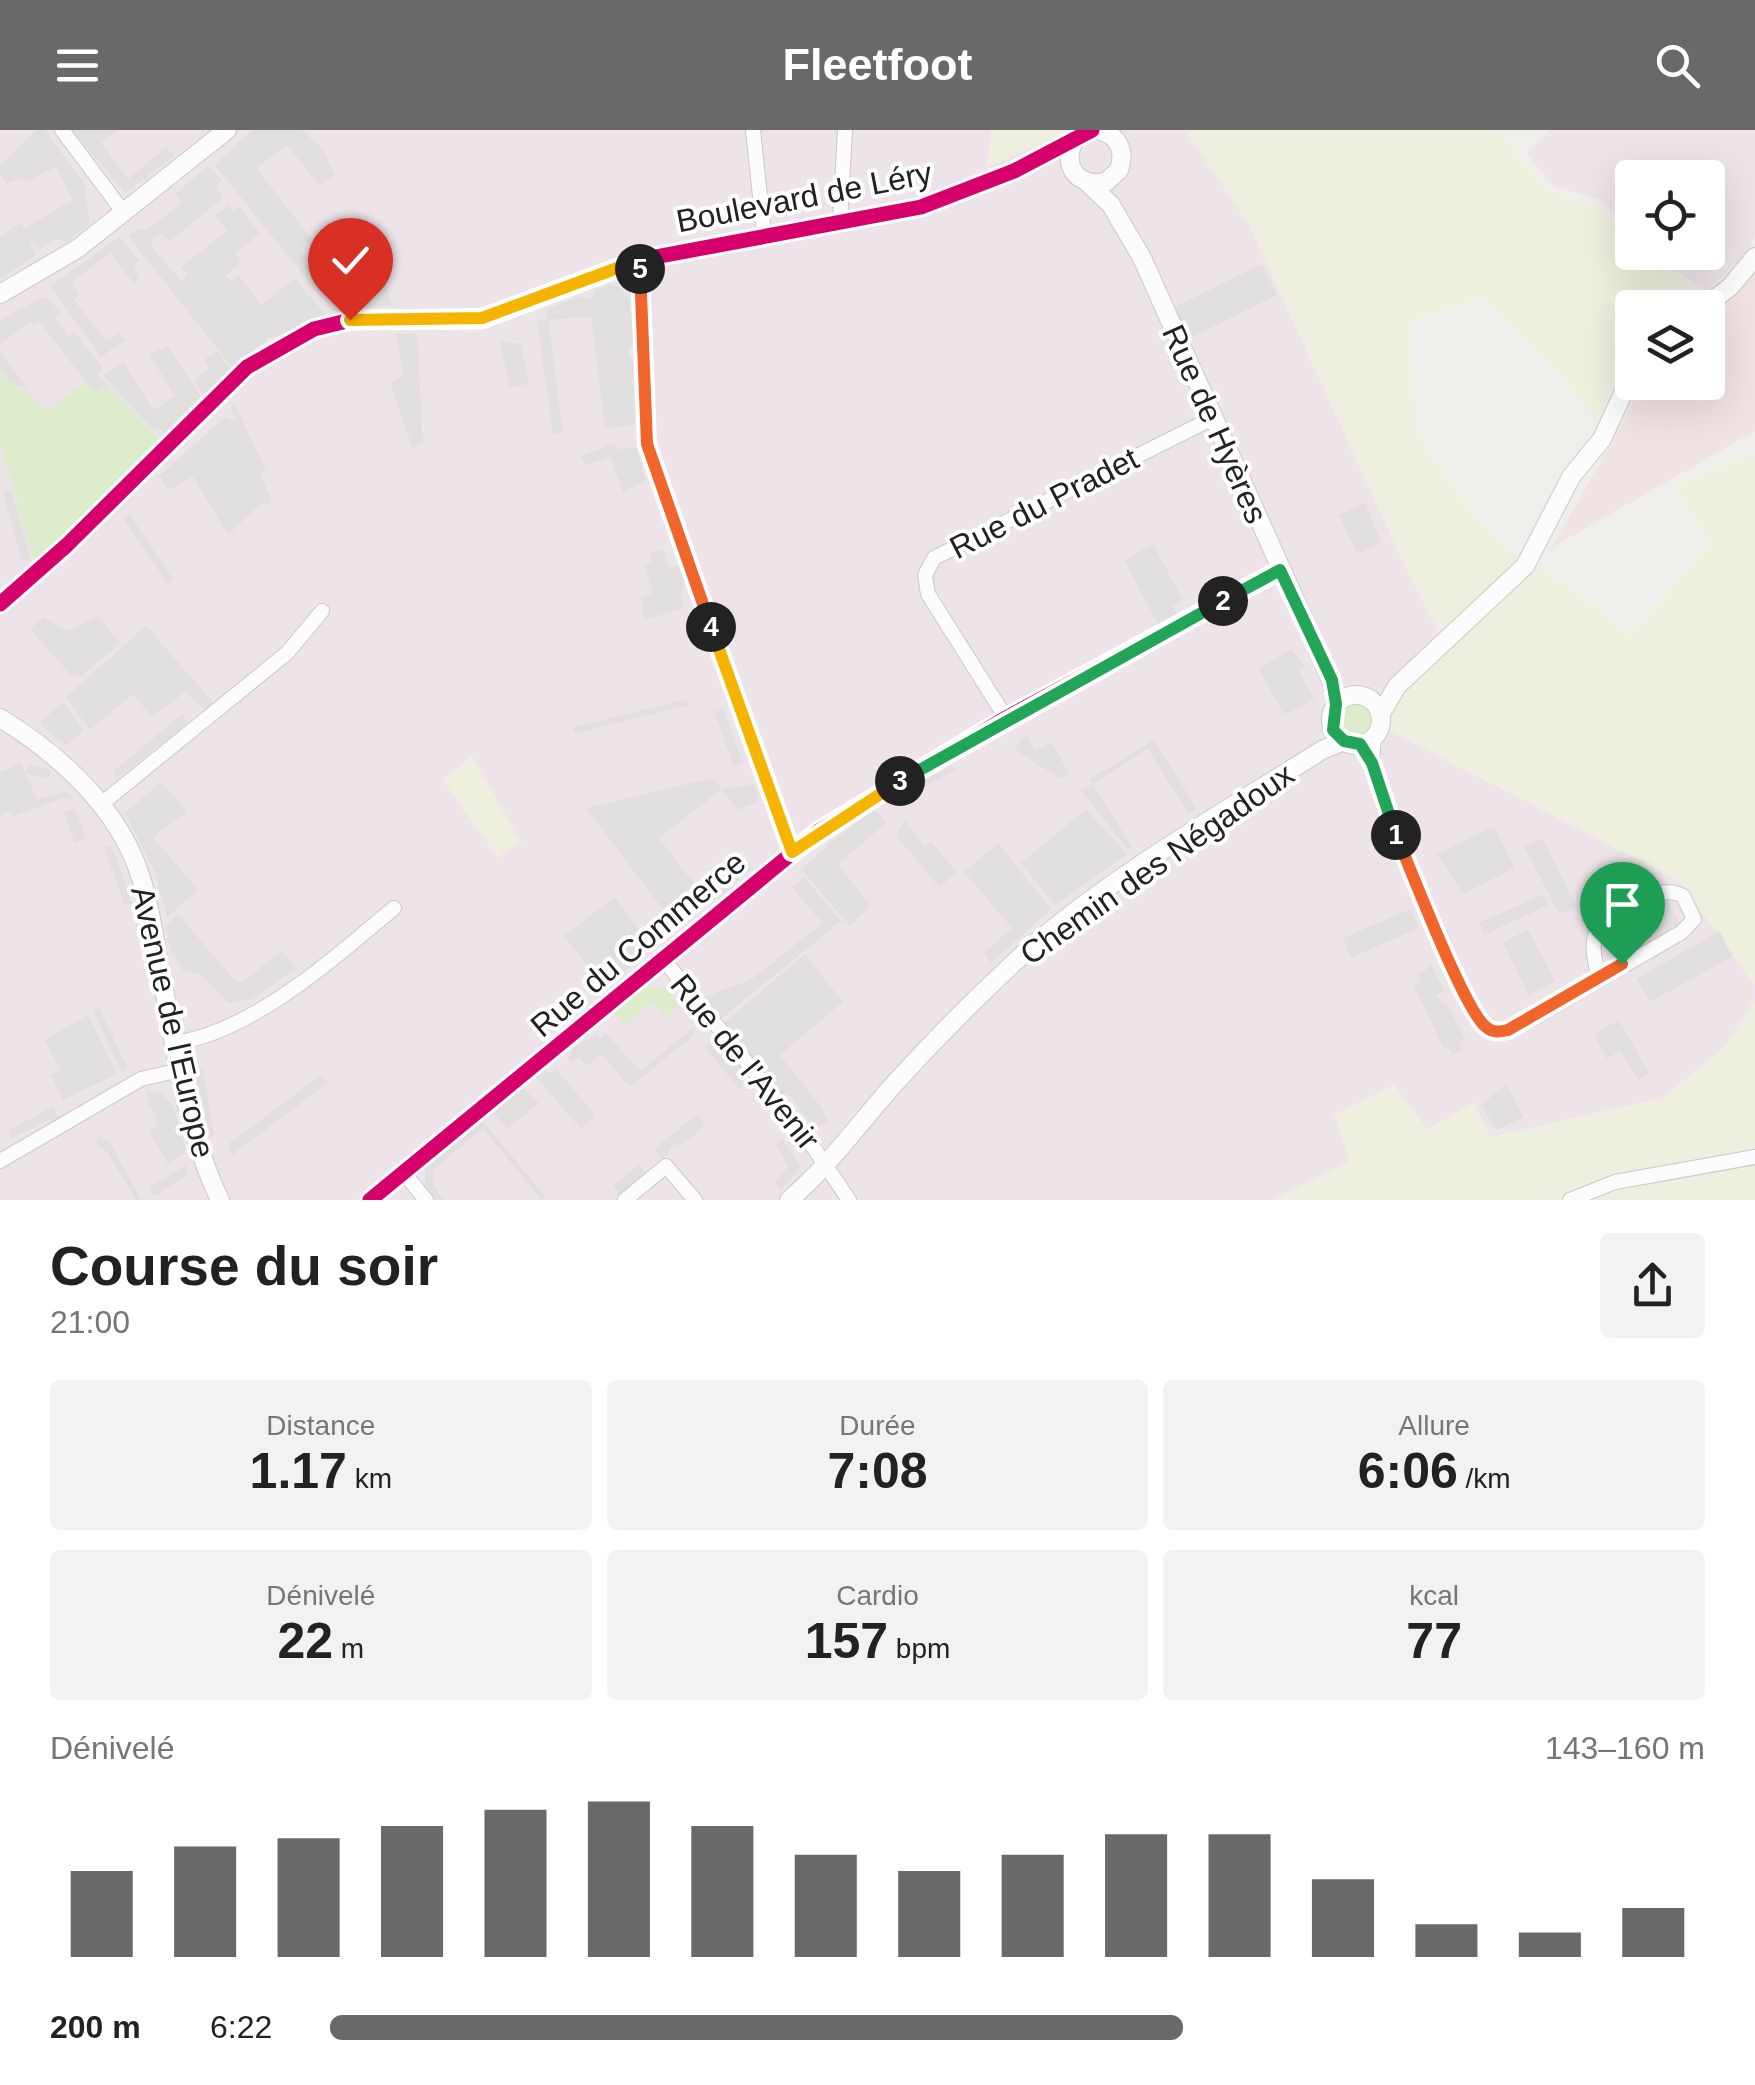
<!DOCTYPE html>
<html lang="fr">
<head>
<meta charset="utf-8">
<style>
  body { margin:0; font-family:Helvetica,sans-serif; background:#f2f2f2; color:#222; height:100vh; display:flex; flex-direction:column; font-size:38px; white-space:nowrap }
  * { box-sizing:border-box; margin:0 }
  p { font-size:32px; color:#767676 }
  .icon { flex:none; width:55px; height:55px; fill:none; stroke:currentColor; stroke-width:2; stroke-linecap:round; stroke-linejoin:round }
  .map { position:relative; height:1070px; overflow:hidden }
  .panel { display:flex; flex-direction:column; background:#fff; flex:1 }
  .panel>* { flex:none }
  .controls { position:absolute; left:1615px; top:30px; display:grid; gap:20px }
  .controls a { display:grid; place-items:center; width:110px; height:110px; border-radius:10px; background:#fff; box-shadow:0 10px 40px #0002; font-size:50px }
  .pin { position:absolute; display:grid; place-items:center; width:85px; height:85px; color:#fff; margin:-102px -42px; border-radius:50% 50% 50% 0; rotate:-45deg; box-shadow:0 0 10px #0007 }
  .pin .icon { rotate:45deg }
  .km { position:absolute; width:50px; height:50px; margin:-25px; border-radius:50%; background:#222; color:#fff; font-size:28px; line-height:50px; text-align:center }
  .round { display:grid; place-items:center; flex:none; width:105px; height:105px; border-radius:10px; background:#f2f2f2 }
  .summary { display:flex; align-items:center; justify-content:space-between; height:170px; padding:0 50px }
  h1 { font-size:55px; font-weight:700; line-height:75px }
  .figures { display:grid; grid-template-columns:repeat(3,1fr); gap:15px; height:170px; padding:10px 50px }
  .figures div { display:grid; align-content:center; border-radius:10px; background:#f2f2f2; text-align:center }
  .figures b { font-size:50px; font-weight:700 }
  .figures small { font-size:28px; font-weight:400 }
  .figures p { font-size:28px }
  .chart { height:280px; padding:20px 50px }
  .chart p { display:flex; justify-content:space-between }
  .chart svg { width:100%; height:180px; margin-top:10px; stroke:#6a6968; stroke-width:6 }
  ul { padding:0 50px; list-style:none; font-size:32px }
  li { display:grid; grid-template-columns:160px 120px 1fr; align-items:center; height:75px }
  li i { height:25px; border-radius:12px; background:#6a6968 }
  header { display:flex; justify-content:space-between; align-items:center; height:130px; padding:0 50px; background:#6a6968; color:#fff; font-size:45px; font-weight:700 }
  .map>svg:first-child { display:block }
  .commercial { fill:#f1e3e1 }
  .industrial { fill:#ede4e9 }
  .farmland { fill:#efefdf }
  .grass { fill:#ddeccb }
  .parking { fill:#e0dfde }
  .lines { fill:none; stroke-linecap:round; stroke-linejoin:round }
  .minor-casing { stroke:#c9c8c7; stroke-width:16 }
  .tertiary-casing { stroke:#c9c8c7; stroke-width:20 }
  .minor { stroke:#fdfcfc; stroke-width:14 }
  .tertiary { stroke:#fdfcfc; stroke-width:18 }
  .cycleway-casing { stroke:#fff; stroke-width:21 }
  .cycleway { stroke:#d6006c; stroke-width:15 }
  .split-1-casing { stroke:#fff; stroke-width:20 }
  .split-2-casing { stroke:#fff; stroke-width:20 }
  .split-3-casing { stroke:#fff; stroke-width:20 }
  .split-4-casing { stroke:#fff; stroke-width:20 }
  .split-5-casing { stroke:#fff; stroke-width:20 }
  .split-6-casing { stroke:#fff; stroke-width:20 }
  .split-1 { stroke:#f0652b; stroke-width:12 }
  .split-2 { stroke:#22a559; stroke-width:12 }
  .split-3 { stroke:#22a559; stroke-width:12 }
  .split-4 { stroke:#f5b400; stroke-width:12 }
  .split-5 { stroke:#f0652b; stroke-width:12 }
  .split-6 { stroke:#f5b400; stroke-width:12 }
  .labels { text-anchor:middle; dominant-baseline:central; stroke-width:8; stroke-linejoin:round; paint-order:stroke }
  .street-label { font-size:32px; fill:#222; stroke:#fff }
</style>
</head>
<body>
<header><svg class="icon" aria-label="menu" viewBox="0 0 24 24"><path d="M4 6h16M4 12h16M4 18h16"/></svg>Fleetfoot<svg class="icon" aria-label="search" viewBox="0 0 24 24"><circle cx="10" cy="10" r="6"/><path d="M15 15l6 6"/></svg></header>
<div class="map">
<svg width="1755" height="1070" viewBox="0 0 1755 1070">
  <rect width="100%" height="100%" fill="#f0eeeb"/>
  <!-- commercial -->
  <path class="commercial" d="M1755,137V301L1551,418L1621,297L1641,253L1708,252V188L1734,168Z"/>
  <!-- industrial -->
  <g class="industrial">
    <path d="M0,0H991L987,35L1073,0H1185L1249,95L1409,445L1448,519L1387,599L1681,752L1755,856V869L1724,918L1662,968L1491,1007L1427,999L1394,956L1350,1031L1272,1070H0Z"/>
    <path d="M1550,0H1755V104L1746,124L1706,162L1652,123L1708,122V48H1632V103L1598,69L1554,56L1527,24Z"/>
  </g>
  <!-- farmland -->
  <g class="farmland">
    <path d="M991,0H1073L987,37Z"/>
    <path d="M1185,0H1499L1548,59L1595,74L1632,110V122L1645,123L1662,139L1698,161L1679,177L1632,178V221L1620,238L1600,289L1483,169L1410,192L1418,303L1479,392L1519,427L1533,436L1541,434L1631,504L1709,413L1671,356L1755,323V856L1681,752L1386,599L1392,576L1448,518L1410,445L1249,95Z"/>
    <path d="M472,626L521,713L497,727L443,650Z"/>
    <path d="M1755,869V1070H1272L1350,1031L1334,985L1394,955L1427,999L1473,973L1491,1007L1662,968L1724,918Z"/>
  </g>
  <!-- grass -->
  <g class="grass">
    <path d="M0,239C14,257 31,263 47,282L85,252L95,264L106,254L161,312L34,433L0,311Z"/>
    <circle cx="1356" cy="590" r="24"/>
    <path d="M647,857L666,859L682,873L667,888L652,873L624,895L613,882Z"/>
  </g>
  <!-- parking -->
  <g class="parking">
    <path d="M36,0H45L84,53L90,93L67,112L55,109L39,120L27,103L36,125L0,149V107L21,93L25,98L73,70L56,36L28,52L22,48L7,54L0,44V35Z"/>
    <path d="M72,0H117L101,13L128,49L166,17L174,26L125,63Z"/>
    <path d="M252,0H302L323,19L335,46L319,55L287,15L257,38L311,109L300,119L321,148L373,113L392,175L332,181L215,35Z"/>
    <path d="M209,36L222,51L215,56L223,68L170,111L160,104L153,109L152,117L181,151L188,145L181,137L227,101L215,85L228,75L232,82L239,76L260,104L235,123L241,132L225,146L231,151L239,145L261,175L295,148L326,185L268,209L232,237L128,106L139,98L145,101L182,73L175,64Z"/>
    <path d="M119,107L140,131L134,135L139,146L135,155L110,123L72,152L79,165L74,170L106,211L119,203L125,210L101,227L50,156Z"/>
    <path d="M1262,134L1277,165L1186,210L1171,179Z"/>
    <path d="M608,155L620,157L630,171L633,212L628,222L633,233L635,295L605,298L591,187L548,190L563,302L553,304L537,191L547,190L548,179L577,167L592,168L595,160Z"/>
    <path d="M46,166L61,183L55,188L68,207L75,203L103,238L97,243L106,254L95,264L39,191L34,195L30,191L1,214L0,222L28,259L10,252L0,239V190Z"/>
    <path d="M417,203L423,313L413,319L390,252L404,246L396,204Z"/>
    <path d="M500,212L521,214L529,254L510,257Z"/>
    <path d="M168,216L201,266L165,304L158,297L153,300L103,245L124,232L153,280L175,266L149,224Z"/>
    <path d="M217,221L232,241L204,267L195,250L210,238L204,230Z"/>
    <path d="M235,274L266,341L260,344L272,370L265,376L261,373L228,405L193,347L169,360L159,346L225,287L237,292L230,277Z"/>
    <path d="M615,312L616,319L636,318L646,351L623,362L610,327L586,335L580,327Z"/>
    <path d="M11,359L31,430L22,432L3,362Z"/>
    <path d="M1365,372L1381,413L1357,424L1339,385Z"/>
    <path d="M129,383L173,449L168,454L124,389Z"/>
    <path d="M1153,414L1183,470L1173,476L1177,484L1158,494L1124,430Z"/>
    <path d="M662,419L669,438L681,435L687,451L680,464L683,478L644,490L641,467L653,463L644,434L652,431L649,423Z"/>
    <path d="M98,486L120,513L80,547L70,544L30,499L44,487L67,501Z"/>
    <path d="M146,496L213,572L205,580L185,562L152,587L133,564L90,600L66,567Z"/>
    <path d="M1291,519L1306,538L1299,541L1314,569L1284,585L1259,539Z"/>
    <path d="M687,569L689,575L574,604L573,597Z"/>
    <path d="M63,572L84,601L66,616L39,593Z"/>
    <path d="M723,579L743,633L734,636L714,582Z"/>
    <path d="M183,583L186,594L116,649L114,641Z"/>
    <path d="M1026,604L1035,621L1052,612L1069,644L1061,649L1014,619Z"/>
    <path d="M1154,610L1197,679L1189,684L1148,619L1093,654L1132,717L1128,720L1081,660L1092,654L1090,649Z"/>
    <path d="M21,633L25,643L28,635L51,640L49,648L26,644L37,669L65,662L74,668L60,669L12,687L10,681L0,686V642Z"/>
    <path d="M951,636L956,639L906,668L908,659Z"/>
    <path d="M713,648L722,659L754,654L759,671L738,680L722,659L659,708L695,755L675,769L687,786L679,792L667,776L662,778L586,678Z"/>
    <path d="M161,652L187,681L153,707L198,760L167,787L156,745L125,683Z"/>
    <path d="M75,678L86,708L75,713L64,682Z"/>
    <path d="M874,679L886,693L838,734L870,775L850,796L801,739L826,718L830,721L827,716Z"/>
    <path d="M1086,679L1127,724L1055,775L1021,733Z"/>
    <path d="M905,691L925,716L931,712L957,742L939,757L896,705Z"/>
    <path d="M1494,696L1515,738L1463,764L1437,724Z"/>
    <path d="M1543,709L1576,776L1559,784L1524,716Z"/>
    <path d="M998,713L1051,779L991,833L984,823L1012,798L964,742Z"/>
    <path d="M112,716L132,774L125,776L104,717Z"/>
    <path d="M745,730L753,738L708,776L700,770Z"/>
    <path d="M804,747L841,791L721,889L705,867L752,849L822,793L792,757Z"/>
    <path d="M1543,764L1548,775L1484,805L1479,793Z"/>
    <path d="M615,767L652,818L604,857L564,806Z"/>
    <path d="M1665,767L1680,794L1620,829L1609,799Z"/>
    <path d="M1410,779L1419,798L1351,828L1343,808Z"/>
    <path d="M178,784L236,852H243L282,820L296,838L253,869L228,873L201,845L183,841L171,820L165,797Z"/>
    <path d="M1528,799L1555,851L1529,865L1503,813Z"/>
    <path d="M1720,801L1732,827L1650,872L1636,849Z"/>
    <path d="M805,824L843,872L780,925L822,978L828,990L815,1001L791,966L776,963L724,893Z"/>
    <path d="M1432,835L1444,862L1436,865L1450,879L1465,909L1459,914L1462,920L1453,925L1449,918L1444,919L1414,856L1421,852L1418,845Z"/>
    <path d="M99,877L127,937L122,942L94,883Z"/>
    <path d="M88,885L117,944L63,970L51,945L61,940L44,910Z"/>
    <path d="M1619,890L1649,943L1639,950L1620,921L1607,929L1594,904Z"/>
    <path d="M694,897V905L630,957L601,924L586,936L579,928L571,933L568,928L573,918L596,905L601,909L605,902L640,941Z"/>
    <path d="M717,906L752,949L739,959L704,916Z"/>
    <path d="M195,937H203L214,1007L204,1006L193,953Z"/>
    <path d="M544,939L549,944L556,939L595,985L581,999L536,947Z"/>
    <path d="M321,945L328,953L232,1025L228,1014Z"/>
    <path d="M1506,954L1524,987L1497,1000L1481,975Z"/>
    <path d="M521,956L539,973L507,999L494,984L495,978Z"/>
    <path d="M147,961L161,963L174,977L186,1021L168,1034L150,1003L157,996L155,983L148,976Z"/>
    <path d="M53,977L58,987L69,982L71,987L55,995L51,989L12,1008L8,1000Z"/>
    <path d="M697,984L705,996L680,1016L674,1014L663,1030L654,1019Z"/>
    <path d="M481,989L546,1067L541,1070L483,998L433,1040L434,1057L444,1070H431L425,1060V1037Z"/>
    <path d="M97,1005L110,1012L141,1070H136L108,1023L96,1013Z"/>
    <path d="M783,1009L801,1037L781,1059L775,1052L788,1037L776,1015Z"/>
    <path d="M639,1034L650,1046L623,1069L613,1056Z"/>
    <path d="M186,1035L188,1045L154,1066L149,1058Z"/>
  </g>
  <g class="lines">
    <defs>
      <g id="minor">
        <path d="M62,0L124,83"/>
        <path d="M753,0L764,104"/>
        <path d="M840,91L845,0"/>
        <path d="M639,130L647,314L792,722"/>
        <path d="M1006,588L928,464L925,445L934,428L1213,288"/>
        <path d="M1360,614L1372,633L1374,607"/>
        <path d="M1372,633L1384,676L1464,861L1477,887L1495,902L1532,889L1682,802L1694,789L1683,766C1660,752 1606,779 1596,802C1591,816 1595,836 1600,849"/>
        <path d="M100,675L287,523L322,481"/>
        <path d="M663,829L803,1002L849,1070"/>
        <path d="M175,913C254,901 334,828 394,778"/>
        <path d="M0,1031L141,949L180,940"/>
        <path d="M404,1043L426,1070"/>
        <path d="M370,1070L819,701L1006,588L1280,440"/>
        <path d="M625,1070L666,1036L695,1070"/>
        <path d="M1570,1070L1615,1052L1755,1027"/>
      </g>
      <g id="tertiary">
        <path d="M1076,8C1060,33 1076,58 1106,52L1119,40C1126,20 1118,5 1098,0"/>
        <path d="M1088,53L1111,75L1142,128L1331,550L1337,574"/>
        <path d="M0,164L77,119L227,0"/>
        <path d="M1703,178L1730,157L1755,127"/>
        <path d="M0,474L67,415L247,237L314,199L351,190L481,189L639,130L921,77L1014,41L1092,0"/>
        <circle cx="1356" cy="590" r="25"/>
        <path d="M1380,585L1397,556L1525,436L1571,347L1602,309L1632,244"/>
        <path d="M0,588C51,619 101,663 128,716C146,751 151,789 158,827C174,909 183,993 220,1070"/>
        <path d="M789,1070C830,1035 860,992 896,952C935,909 978,866 1020,827C1103,751 1226,681 1322,620L1344,611"/>
      </g>
    </defs>
    <!-- minor casing -->
    <use href="#minor" class="minor-casing"/>
    <!-- tertiary casing -->
    <use href="#tertiary" class="tertiary-casing"/>
    <!-- minor -->
    <use href="#minor" class="minor"/>
    <!-- tertiary -->
    <use href="#tertiary" class="tertiary"/>
    <defs>
      <g id="cycleway">
        <path d="M0,474L67,415L247,237L314,199L351,190L481,189L639,130L921,77L1014,41L1092,0"/>
        <path d="M370,1070L819,701L1006,588L1280,440"/>
      </g>
    </defs>
    <!-- cycleway casing -->
    <use href="#cycleway" class="cycleway-casing"/>
    <!-- cycleway -->
    <use href="#cycleway" class="cycleway"/>
  </g>
  <g class="lines">
    <defs>
      <path id="split-1" d="M1396,705C1411,739 1464,880 1486,897C1493,903 1499,902 1508,900L1622,834"/>
      <path id="split-2" d="M1223,471L1280,440L1332,550L1336,574L1333,600L1344,611L1360,614L1372,633L1396,705"/>
      <path id="split-3" d="M900,651L1223,471"/>
      <path id="split-4" d="M711,497L792,722L900,651"/>
      <path id="split-5" d="M640,139L647,314L711,497"/>
      <path id="split-6" d="M350,190L482,188L639,130L640,139"/>
    </defs>
    <!-- split-1 casing -->
    <use href="#split-1" class="split-1-casing"/>
    <!-- split-2 casing -->
    <use href="#split-2" class="split-2-casing"/>
    <!-- split-3 casing -->
    <use href="#split-3" class="split-3-casing"/>
    <!-- split-4 casing -->
    <use href="#split-4" class="split-4-casing"/>
    <!-- split-5 casing -->
    <use href="#split-5" class="split-5-casing"/>
    <!-- split-6 casing -->
    <use href="#split-6" class="split-6-casing"/>
    <!-- split-1 -->
    <use href="#split-1" class="split-1"/>
    <!-- split-2 -->
    <use href="#split-2" class="split-2"/>
    <!-- split-3 -->
    <use href="#split-3" class="split-3"/>
    <!-- split-4 -->
    <use href="#split-4" class="split-4"/>
    <!-- split-5 -->
    <use href="#split-5" class="split-5"/>
    <!-- split-6 -->
    <use href="#split-6" class="split-6"/>
  </g>
  <g class="labels">
    <!-- street labels -->
    <g class="street-label">
      <text transform="translate(804 67) rotate(-11)">Boulevard de Léry</text>
      <text transform="translate(1215 294) rotate(66)">Rue de Hyères</text>
      <text transform="translate(1044 373) rotate(-27)">Rue du Pradet</text>
      <text transform="translate(1157 734) rotate(-35)">Chemin des Négadoux</text>
      <text transform="translate(638 814) rotate(-40)">Rue du Commerce</text>
      <text transform="translate(173 892) rotate(77)">Avenue de l'Europe</text>
      <text transform="translate(745 932) rotate(51)">Rue de l'Avenir</text>
    </g>
  </g>
</svg>
<div class="controls">
<a><svg class="icon" aria-label="locate" viewBox="0 0 24 24"><circle cx="12" cy="12" r="6"/><path d="M12 2v4M12 18v4M2 12h4M18 12h4"/></svg></a>
<a><svg class="icon" aria-label="layers" viewBox="0 0 24 24"><path d="M12 4l9 5-9 5-9-5zM3 14l9 5 9-5"/></svg></a>
</div>
<div class="pin" style="left:1622px;top:834px;background:#1e9e55"><svg class="icon" aria-label="arrive" viewBox="0 0 24 24"><path d="M6 21V4h12l-3 4 3 4H6"/></svg></div>
<div class="pin" style="left:350px;top:190px;background:#d93025"><svg class="icon" aria-label="check" viewBox="0 0 24 24"><path d="M5 12l5 5 9-10"/></svg></div>
<b class="km" style="left:1396px;top:705px">1</b>
<b class="km" style="left:1223px;top:471px">2</b>
<b class="km" style="left:900px;top:651px">3</b>
<b class="km" style="left:711px;top:497px">4</b>
<b class="km" style="left:640px;top:139px">5</b>
</div>
<section class="panel">
<div class="summary"><div><h1>Course du soir</h1><p>21:00</p></div><a class="round"><svg class="icon" aria-label="share" viewBox="0 0 24 24"><path d="M12 15V3M7 8l5-5 5 5M5 13v7h14v-7"/></svg></a></div>
<div class="figures">
<div><p>Distance</p><b>1.17<small> km</small></b></div>
<div><p>Durée</p><b>7:08</b></div>
<div><p>Allure</p><b>6:06<small> /km</small></b></div>
</div>
<div class="figures">
<div><p>Dénivelé</p><b>22<small> m</small></b></div>
<div><p>Cardio</p><b>157<small> bpm</small></b></div>
<div><p>kcal</p><b>77</b></div>
</div>
<div class="chart"><p><span>Dénivelé</span>143–160 m</p>
<svg viewBox="0 0 160 44" preserveAspectRatio="none"><path d="M5 44V23M15 44V17M25 44V15M35 44V12M45 44V8M55 44V6M65 44V12M75 44V19M85 44V23M95 44V19M105 44V14M115 44V14M125 44V25M135 44V36M145 44V38M155 44V32"/></svg>
</div>
<ul>
<li><b>200 m</b>6:22<i style="width:62%"></i></li>
</ul>
</section>
</body>
</html>
